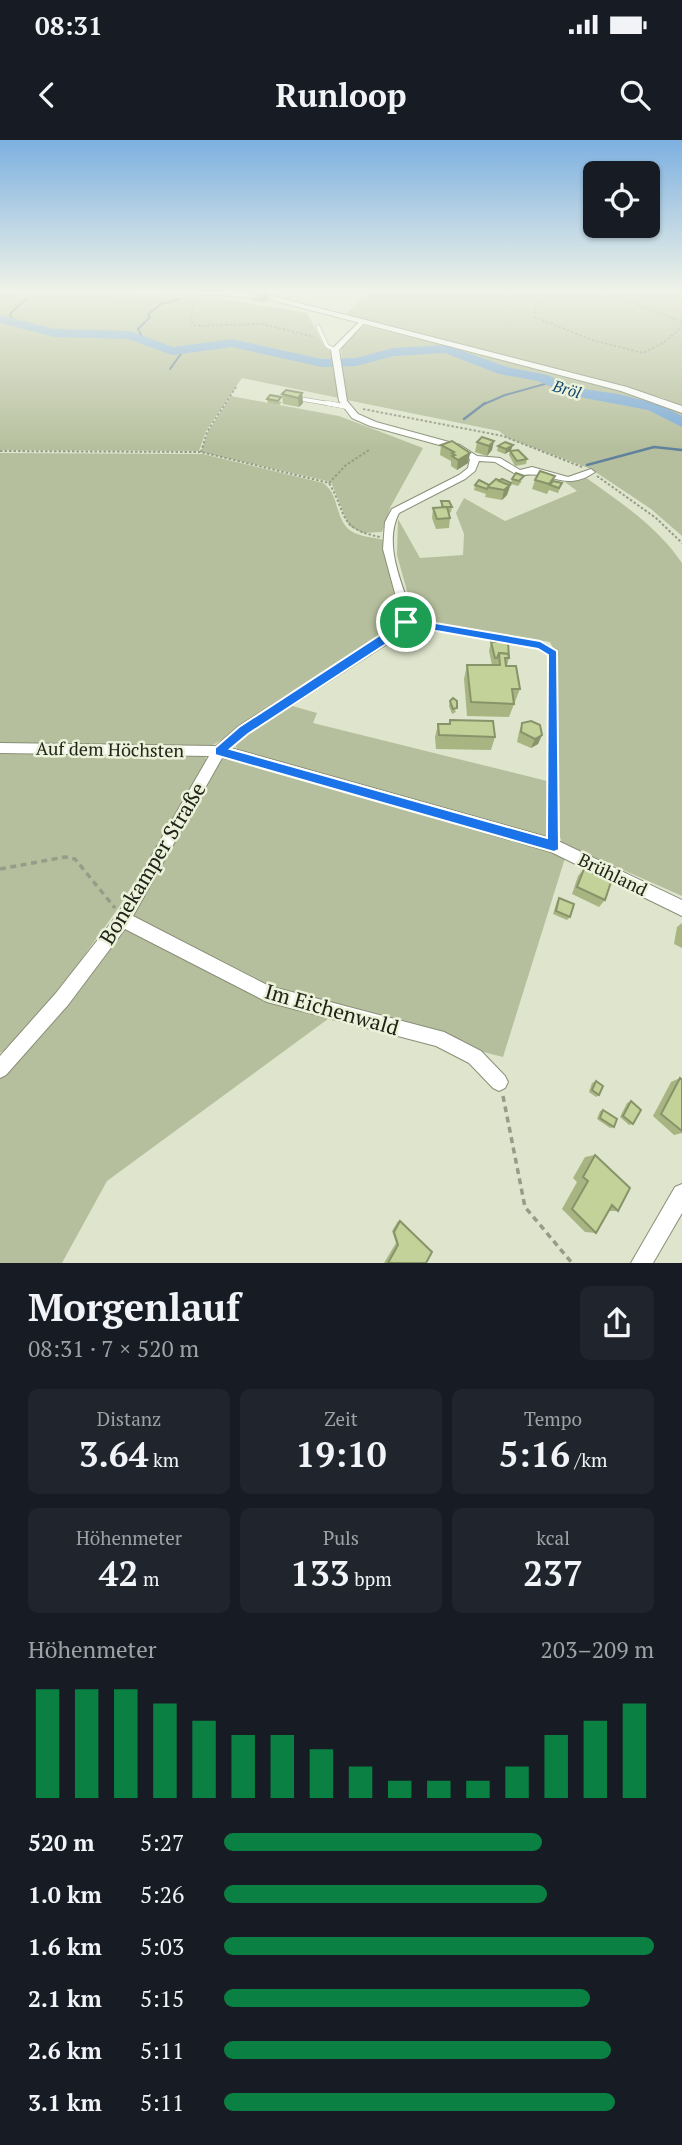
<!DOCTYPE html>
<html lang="de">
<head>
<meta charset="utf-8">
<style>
  body { margin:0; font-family:"PT Serif",serif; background:#20242c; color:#f1f3f6; height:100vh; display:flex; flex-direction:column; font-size:26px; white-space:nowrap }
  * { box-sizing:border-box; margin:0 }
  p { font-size:23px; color:#9ea1a6 }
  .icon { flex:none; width:38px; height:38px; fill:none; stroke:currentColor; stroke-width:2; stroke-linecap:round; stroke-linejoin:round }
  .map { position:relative; height:1123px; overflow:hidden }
  .panel { display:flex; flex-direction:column; background:#171b24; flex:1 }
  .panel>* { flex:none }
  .controls { position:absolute; left:583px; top:21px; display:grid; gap:14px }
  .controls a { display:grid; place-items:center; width:77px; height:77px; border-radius:10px; background:#171b24; box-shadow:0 2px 5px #0004; font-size:35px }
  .pin { position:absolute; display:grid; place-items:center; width:60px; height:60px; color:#fff; margin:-30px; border:4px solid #fff; border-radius:50%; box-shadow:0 2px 7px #0007 }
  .round { display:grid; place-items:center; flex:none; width:74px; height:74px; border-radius:10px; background:#20242c }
  .overview { display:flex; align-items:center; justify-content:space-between; height:119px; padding:0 28px }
  h1 { font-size:38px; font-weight:800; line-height:52px }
  .metrics { display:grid; grid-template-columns:repeat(3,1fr); gap:10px; height:119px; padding:7px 28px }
  .metrics div { display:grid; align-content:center; border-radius:10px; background:#20242c; text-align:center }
  .metrics b { font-size:35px; font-weight:800 }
  .metrics small { font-size:19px; font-weight:400 }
  .metrics p { font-size:19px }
  .chart { height:196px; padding:14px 28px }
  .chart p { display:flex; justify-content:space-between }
  .chart svg { width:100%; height:126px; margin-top:7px; stroke:#0b8043; stroke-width:6 }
  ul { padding:0 28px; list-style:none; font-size:23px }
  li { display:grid; grid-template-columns:112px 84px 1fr; align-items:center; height:52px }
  li i { height:18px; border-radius:9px; background:#0b8043 }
  .status { display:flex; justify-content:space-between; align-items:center; height:49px; padding:0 35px; background:#171b24; direction:ltr }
  .status svg { height:19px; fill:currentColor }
  header { display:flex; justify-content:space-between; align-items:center; height:91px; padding:0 28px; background:#171b24; font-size:32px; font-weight:800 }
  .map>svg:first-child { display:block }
  .green { fill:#b6bf9d }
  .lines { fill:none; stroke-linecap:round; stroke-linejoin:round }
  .stream-far1 { stroke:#61829d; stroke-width:2 }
  .stream { stroke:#61829d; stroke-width:2.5 }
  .river { fill:#7dabd5; fill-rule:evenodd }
  .service-far1-casing { stroke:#898f78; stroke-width:4.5 }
  .service-casing { stroke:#898f78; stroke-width:5 }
  .minor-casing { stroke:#898f78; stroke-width:2 }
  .secondary-casing { stroke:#898f78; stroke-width:2 }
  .path-far2 { stroke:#969c88; stroke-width:2; stroke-dasharray:2.5 2; stroke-linecap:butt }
  .path-far1 { stroke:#969c88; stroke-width:2.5; stroke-dasharray:5 3.5; stroke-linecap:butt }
  .path { stroke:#969c88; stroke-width:3.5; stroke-dasharray:6 4.5; stroke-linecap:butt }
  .service-far1 { stroke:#fff; stroke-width:3.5 }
  .service { stroke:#fff; stroke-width:4.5 }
  .minor { fill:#fff; fill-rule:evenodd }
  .secondary { fill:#fff; fill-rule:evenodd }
  .wall { fill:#a8b583 }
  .shaded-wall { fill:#88936a }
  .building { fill:#c3d298; stroke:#88936a; stroke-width:2 }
  .route { fill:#1a73e8; stroke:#fff; stroke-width:2; fill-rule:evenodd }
  .labels { text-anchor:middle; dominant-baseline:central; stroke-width:5; stroke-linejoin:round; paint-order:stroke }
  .far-water-label { font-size:16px; font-style:italic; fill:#11456d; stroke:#ebf2d9 }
  .street-label { font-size:18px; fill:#202319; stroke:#ebf2d9 }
  .near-street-label { font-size:21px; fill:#202319; stroke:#ebf2d9 }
</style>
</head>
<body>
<div class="status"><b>08:31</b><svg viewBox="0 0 49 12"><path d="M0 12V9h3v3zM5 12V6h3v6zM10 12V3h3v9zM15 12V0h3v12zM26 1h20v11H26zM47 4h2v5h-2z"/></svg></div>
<header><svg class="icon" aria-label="back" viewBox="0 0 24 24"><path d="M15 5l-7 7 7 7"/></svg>Runloop<svg class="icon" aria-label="search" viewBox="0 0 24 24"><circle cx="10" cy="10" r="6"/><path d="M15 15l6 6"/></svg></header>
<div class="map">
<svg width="682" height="1123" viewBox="0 0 682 1123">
  <rect width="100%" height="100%" fill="#dee5cc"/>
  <!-- green -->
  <g class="green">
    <path d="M371,150H682V267L663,258L345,175Z"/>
    <path d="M0,155L209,157L307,173L323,204L333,214L339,258L242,238L206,291L199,311L0,310Z"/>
    <path d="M362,185L619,249L682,273V396L651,369L591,329L508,298L499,291L347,260L343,246L341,206Z"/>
    <path d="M231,256L339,276L423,308L391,366L382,392L362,393L349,386L331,342L201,312L208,292Z"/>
    <path d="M0,313L203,314L323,343C340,354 334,379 351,391C360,397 373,397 384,400L403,478L249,584L211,606H0Z"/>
    <path d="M585,337C620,362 658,387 682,423V756L562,703L560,697L556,514L550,502L419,481L414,476L397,415L398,379L420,418L463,415L464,394L456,373L464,358L505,381L577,351L565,342Z"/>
    <path d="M289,565L317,573L313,583L547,641L551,647V692L542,699L237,609L235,604L239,599Z"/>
    <path d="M0,611L202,613L209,622L119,767L28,894L0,913Z"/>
    <path d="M229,616L566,715L503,917L460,906L279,852L132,776L217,623Z"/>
    <path d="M122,785L332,876L107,1041L62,1123H0V937Z"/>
  </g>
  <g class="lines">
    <!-- stream-far1 -->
    <g class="stream-far1">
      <path d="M8,182L12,178L10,174L27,158"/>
      <path d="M143,199L138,189L150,177L148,174L161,164L179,159"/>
      <path d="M170,229L183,211"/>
      <path d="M482,265L505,255L552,242"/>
    </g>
    <!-- stream -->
    <g class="stream">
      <path d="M464,279L485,263"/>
      <path d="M587,325L654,307L682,310"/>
    </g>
    <!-- river -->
    <path class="river" d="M0,175L54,189L130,191L173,207L232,199L322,219L356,218L393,208L446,205L507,227L547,235L577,248L618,254L658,264L682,276V287L648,270L569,255L538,241L499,234L445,213L394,216L356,226L322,227L232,207L172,215L128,199L54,197L0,183Z"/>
    <defs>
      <g id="service-far1">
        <path d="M318,187L327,206L335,210"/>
        <path d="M295,258L337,265"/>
      </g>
      <path id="service" d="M327,263L348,267"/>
      <g id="minor">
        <path d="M361,180L366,181L339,210L347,261L358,274L376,282L460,305L477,316L500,318L520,330L532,327L568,337L591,329L595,332C563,354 550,328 519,336L495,322L479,321L475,331L465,339L399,373C382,406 404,447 414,480L404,493L247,594L231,608L554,699L682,760V776L551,712L239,620L222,618L133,776L269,846L444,892L481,911L505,936L508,942L505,948L499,951L493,948L469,923L436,906L267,862L125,789L68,865L6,935L0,938V916L56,853L118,774L209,616L0,613V603L216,606L239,586L396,487L402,479L383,409L385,382L392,369L459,335L468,328L470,319L454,309L370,286L352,278L339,261L331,210Z"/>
        <path d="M682,1044V1073L653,1123H631L675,1047Z"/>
      </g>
      <path id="secondary" d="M0,150L224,151L268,155L627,247L682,266V273L621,251L268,159L224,155L0,154Z"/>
    </defs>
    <!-- service-far1 casing -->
    <use href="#service-far1" class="service-far1-casing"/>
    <!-- service casing -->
    <use href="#service" class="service-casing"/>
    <!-- minor casing -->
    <use href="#minor" class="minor-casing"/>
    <!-- secondary casing -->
    <use href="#secondary" class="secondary-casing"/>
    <!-- path-far2 -->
    <g class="path-far2">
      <path d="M487,150L526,155L537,161L534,177L592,200L643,213L663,203L682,187"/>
      <path d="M600,150L682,182"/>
      <path d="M193,159L191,181L195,186L262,184L314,197"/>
      <path d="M363,269L503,296L582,327"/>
      <path d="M0,311L201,312L329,343C348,375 337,388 380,397"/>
      <path d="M201,312L207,292L236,247"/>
      <path d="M597,336L656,378L682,403"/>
      <path d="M329,343L346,325L369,310"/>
    </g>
    <!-- path-far1 -->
    <path class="path-far1" d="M416,484L540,505L553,513V594"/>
    <!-- path -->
    <g class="path">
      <path d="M553,592L554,694"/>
      <path d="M0,729L65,717L75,719L115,768"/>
      <path d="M503,956L525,1067L572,1123"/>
    </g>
    <!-- service-far1 -->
    <use href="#service-far1" class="service-far1"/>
    <!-- service -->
    <use href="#service" class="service"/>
    <!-- minor -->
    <use href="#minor" class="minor"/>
    <!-- secondary -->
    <use href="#secondary" class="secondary"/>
  </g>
  <!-- wall -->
  <g class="wall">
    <path d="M268,151L269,159L261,162L252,161L251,152Z"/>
    <path d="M302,253L303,263L299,267L283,264L282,254Z"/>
    <path d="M267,259L282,262L279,265L268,263Z"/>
    <path d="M482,297L492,310L487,316L475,312L477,302Z"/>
    <path d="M441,305L470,313L468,323L457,330L451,326V321L440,315Z"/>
    <path d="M513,305L511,310L527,319L526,324L515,326L509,315L510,311L505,314L497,311L498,306Z"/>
    <path d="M555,336L553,341L560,348L558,353L549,350L547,354L532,349L535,340Z"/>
    <path d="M512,339L522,341L518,346L511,344L507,355L502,360L485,357L486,354L474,350L475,345H489L499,341L511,343Z"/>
    <path d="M441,361L452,367L451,372L449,373L450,378L449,388L436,389L432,378L433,368L441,367Z"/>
    <path d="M491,502L509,518L507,526L520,549L509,577L467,576L464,539L467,525H492L489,511Z"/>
    <path d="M450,561L456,572L452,574L449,566Z"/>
    <path d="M450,580L495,597L491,610L436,609L435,597L438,584H449Z"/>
    <path d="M522,583L542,595L538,604L531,608L517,602L519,592Z"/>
    <path d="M584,729L605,760L599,767L572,754L578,736Z"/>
    <path d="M559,758L570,777L567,780L553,774L557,761Z"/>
    <path d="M682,783V808L674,804L677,787Z"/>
    <path d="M680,938L682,940V993L674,995L653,976L671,942Z"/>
    <path d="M596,941L599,955L596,957L589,952L592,943Z"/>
    <path d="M631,961L633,984L629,985L620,977L627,963Z"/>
    <path d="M603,970L614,987L610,988L597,979L600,971Z"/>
    <path d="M595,1015L618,1071H608L596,1093L585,1092L562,1069L577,1042L573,1038L585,1017Z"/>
    <path d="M398,1081H400L426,1123H384L396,1103L392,1091Z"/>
  </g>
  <!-- shaded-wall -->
  <g class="shaded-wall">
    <path d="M268,151L269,159L261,162V153Z"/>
    <path d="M302,253L303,263L299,267L298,258Z"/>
    <path d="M494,301L492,310L487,316L489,306Z"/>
    <path d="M513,305L511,310L505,314L506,309Z"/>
    <path d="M470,313L468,323L457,330L458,320Z"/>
    <path d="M511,343L507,355L502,360L504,350Z"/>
    <path d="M542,595L538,604L531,608L535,599Z"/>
  </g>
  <!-- building -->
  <g class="building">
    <path d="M253,150H266L268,151L261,153L251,152Z"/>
    <path d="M286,250L302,253L298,258L282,254Z"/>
    <path d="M270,255L281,257L278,261L267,259Z"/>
    <path d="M482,297L494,301L489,306L477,302Z"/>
    <path d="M452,301L470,313L458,320L452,316L455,315L452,313L454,312L441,305Z"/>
    <path d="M505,302L513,305L506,309L498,306Z"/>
    <path d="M518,310L527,319L517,321L510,311Z"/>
    <path d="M540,331L555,336L549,344L535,340Z"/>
    <path d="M516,333L524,336L519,341L512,339Z"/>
    <path d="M496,339L510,345L504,350L487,347Z"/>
    <path d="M502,339L511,343L509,345L499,341Z"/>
    <path d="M479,340L489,345L487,349L475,345Z"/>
    <path d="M553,341L562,343L559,348L550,345Z"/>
    <path d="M441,361H449L452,367H443Z"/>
    <path d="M447,367L450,378L437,379L433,368Z"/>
    <path d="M491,502H508L509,518L508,514L499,513L497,518H495Z"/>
    <path d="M499,513L508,514L509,518H505L506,526H516L520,549H512L514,564L471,562L467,525H500Z"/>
    <path d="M453,558L457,561V568L453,569L450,561Z"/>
    <path d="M450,580L493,581L495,597L439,595L438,584H450Z"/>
    <path d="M531,581L540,585L542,595L535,599L521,592L522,583Z"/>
    <path d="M584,729L611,742L605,760L577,747Z"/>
    <path d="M559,758L574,764L570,777L556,771Z"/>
    <path d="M680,938L682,940V991L661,974Z"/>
    <path d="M596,941L603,946L599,955L592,950Z"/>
    <path d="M631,961L641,970L633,984L623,976Z"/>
    <path d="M603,970L617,979L614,987L600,978Z"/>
    <path d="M595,1015L630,1048L618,1071L612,1065L596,1093L572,1069L588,1041L583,1037Z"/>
    <path d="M400,1081L432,1112L426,1123H388L398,1105L394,1092Z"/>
  </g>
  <!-- sky -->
  <linearGradient id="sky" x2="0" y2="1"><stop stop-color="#7db0e0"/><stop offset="0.49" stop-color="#f0f3e8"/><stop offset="1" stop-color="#f0f3e8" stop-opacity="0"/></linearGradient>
  <rect width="682" height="308" fill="url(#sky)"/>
  <!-- route -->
  <path class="route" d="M406,478L540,501L557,511L559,710L554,712L215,615V608L239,587ZM408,486L538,509L548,515L547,698L230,609L248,594L386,504Z"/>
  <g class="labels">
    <!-- far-water labels -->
    <g class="far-water-label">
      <text transform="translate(567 249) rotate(16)">Bröl</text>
    </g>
    <!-- street labels -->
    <g class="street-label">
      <text transform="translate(110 609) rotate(1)">Auf dem Höchsten</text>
      <text transform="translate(613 734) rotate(26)">Brühland</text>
    </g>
    <!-- near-street labels -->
    <g class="near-street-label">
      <text transform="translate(152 723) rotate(-59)">Bonekamper Straße</text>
      <text transform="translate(332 869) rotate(16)">Im Eichenwald</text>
    </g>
  </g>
</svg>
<div class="controls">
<a><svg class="icon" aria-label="locate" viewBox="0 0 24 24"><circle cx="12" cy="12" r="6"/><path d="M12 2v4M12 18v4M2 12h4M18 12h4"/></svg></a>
</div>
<div class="pin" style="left:406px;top:482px;background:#1e9e55"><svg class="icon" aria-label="arrive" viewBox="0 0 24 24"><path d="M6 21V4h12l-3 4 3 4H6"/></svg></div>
</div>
<section class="panel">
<div class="overview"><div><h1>Morgenlauf</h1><p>08:31 · 7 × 520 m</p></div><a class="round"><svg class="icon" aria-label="share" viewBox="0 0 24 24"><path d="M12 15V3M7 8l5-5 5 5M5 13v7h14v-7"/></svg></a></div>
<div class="metrics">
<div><p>Distanz</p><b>3.64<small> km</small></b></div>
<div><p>Zeit</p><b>19:10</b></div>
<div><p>Tempo</p><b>5:16<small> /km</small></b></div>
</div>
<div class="metrics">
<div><p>Höhenmeter</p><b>42<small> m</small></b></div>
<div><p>Puls</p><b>133<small> bpm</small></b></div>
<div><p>kcal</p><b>237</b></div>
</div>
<div class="chart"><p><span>Höhenmeter</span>203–209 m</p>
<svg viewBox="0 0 160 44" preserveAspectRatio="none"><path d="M5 44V6M15 44V6M25 44V6M35 44V11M45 44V17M55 44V22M65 44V22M75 44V27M85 44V33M95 44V38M105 44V38M115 44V38M125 44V33M135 44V22M145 44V17M155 44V11"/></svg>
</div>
<ul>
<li><b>520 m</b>5:27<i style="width:74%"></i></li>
<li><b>1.0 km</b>5:26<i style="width:75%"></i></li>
<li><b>1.6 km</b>5:03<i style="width:100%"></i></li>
<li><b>2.1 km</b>5:15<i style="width:85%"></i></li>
<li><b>2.6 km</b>5:11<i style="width:90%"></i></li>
<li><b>3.1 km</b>5:11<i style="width:91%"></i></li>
</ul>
</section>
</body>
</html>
